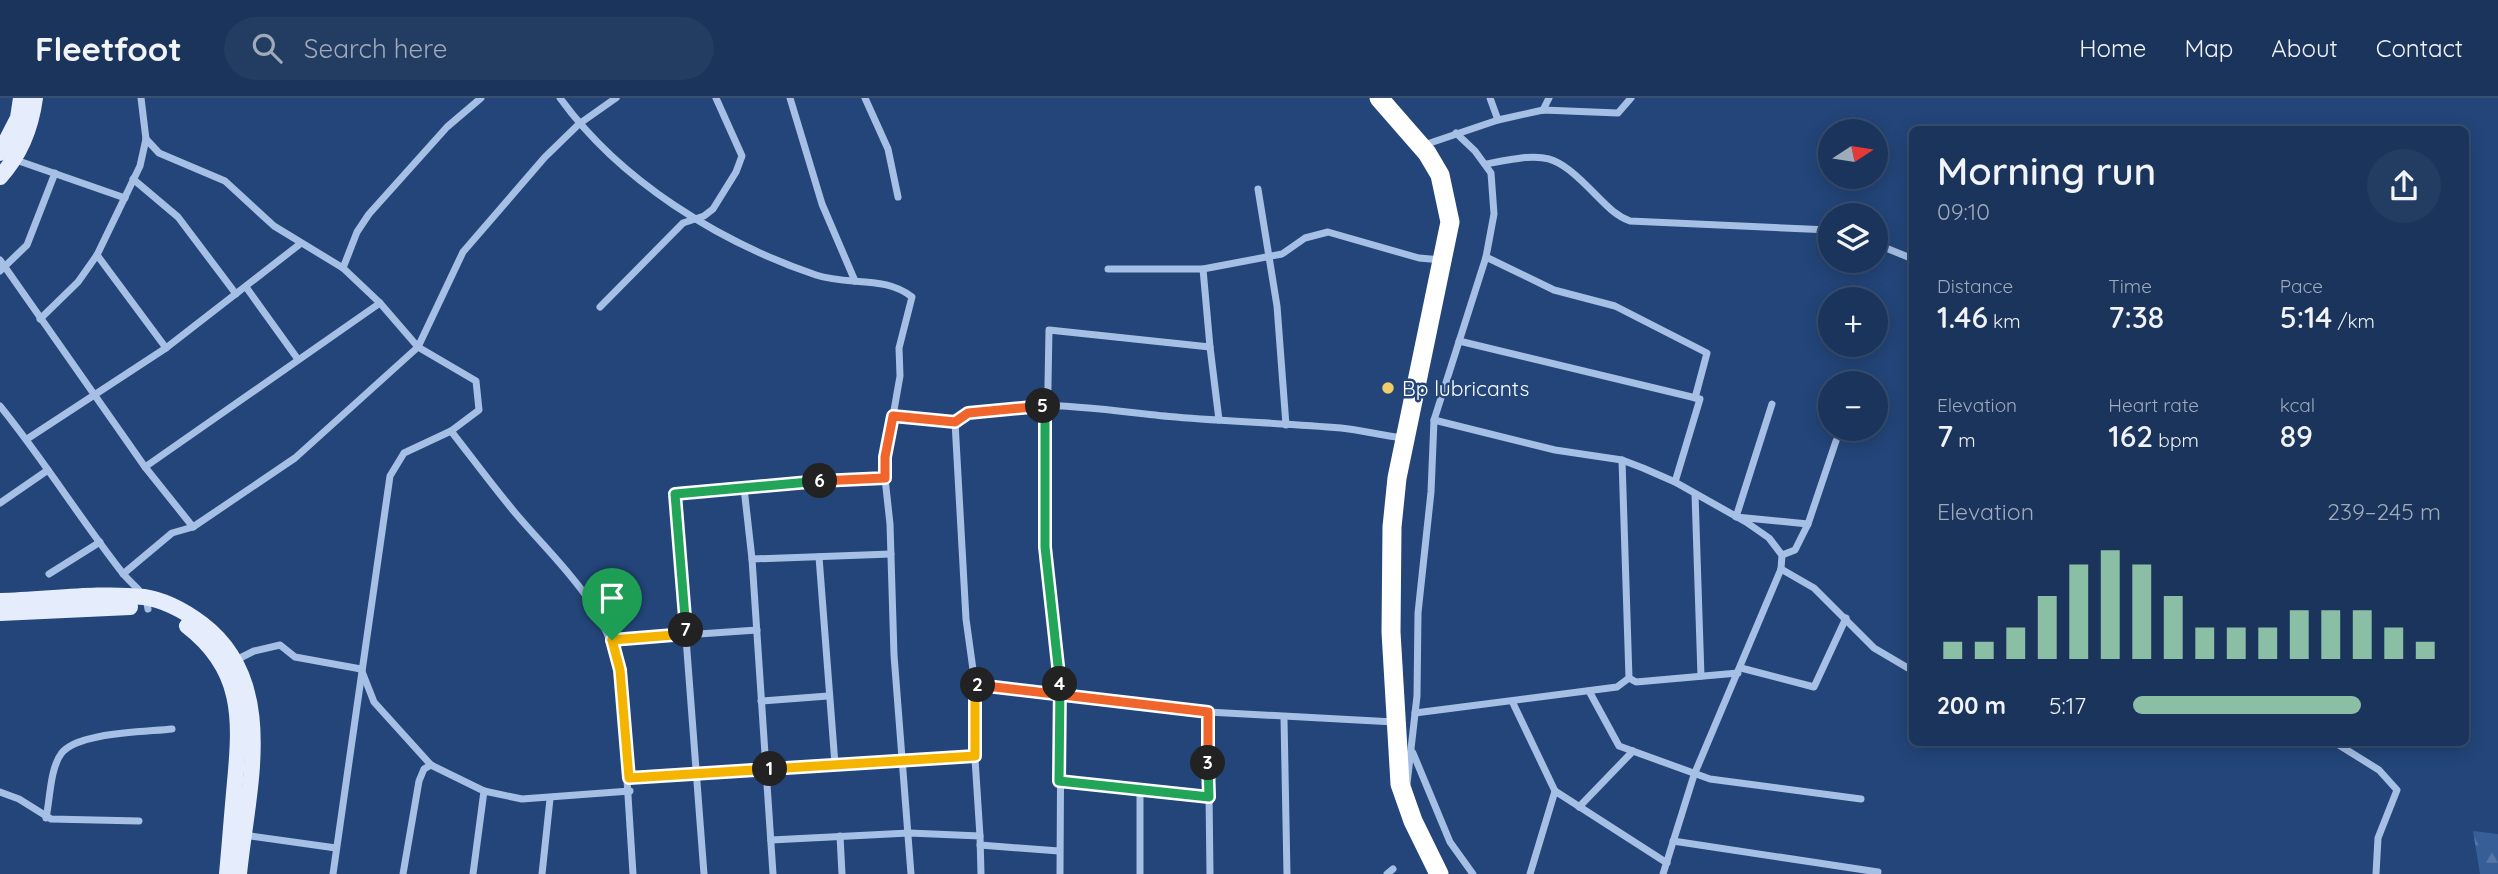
<!DOCTYPE html>
<html lang="en">
<head>
<meta charset="utf-8">
<style>
  body { margin:0; font-family:Quicksand,sans-serif; background:#233c61; color:#f1f3f6; height:100vh; display:flex; flex-direction:column; font-size:26px; white-space:nowrap }
  * { box-sizing:border-box; margin:0 }
  p { font-size:23px; color:#9faabb }
  .icon { flex:none; width:38px; height:38px; fill:none; stroke:currentColor; stroke-width:2; stroke-linecap:round; stroke-linejoin:round }
  .map { position:relative; flex:1; overflow:hidden }
  .drawer { position:absolute; left:1909px; top:28px; width:560px; height:620px; display:flex; flex-direction:column; background:#1a345b; border-radius:10px; box-shadow:0 4px 18px #0003,0 0 0 2px #384f71 }
  .drawer>* { flex:none }
  .needle { width:46px; rotate:78deg }
  .fabs { position:absolute; left:1818px; top:21px; display:grid; gap:14px }
  .fabs a { display:grid; place-items:center; width:70px; height:70px; border-radius:50%; background:#1a345b; box-shadow:0 4px 18px #0003,0 0 0 2px #384f71; font-size:35px }
  .pin { position:absolute; display:grid; place-items:center; width:60px; height:60px; color:#fff; margin:-72px -30px; border-radius:50% 50% 50% 0; rotate:-45deg; box-shadow:0 0 7px #0007 }
  .pin .icon { rotate:45deg }
  .km { position:absolute; width:35px; height:35px; margin:-18px; border-radius:50%; background:#222; color:#fff; font-size:19px; line-height:35px; text-align:center }
  .round { display:grid; place-items:center; flex:none; width:74px; height:74px; border-radius:37px; background:#233c61 }
  .summary { display:flex; align-items:center; justify-content:space-between; height:119px; padding:0 28px }
  h1 { font-size:38px; font-weight:600; line-height:52px }
  .figures { display:grid; grid-template-columns:repeat(3,1fr); gap:10px; height:119px; padding:7px 28px }
  .figures div { display:grid; align-content:center }
  .figures b { font-size:30px; font-weight:600 }
  .figures small { font-size:19px; font-weight:400 }
  .figures p { font-size:19px }
  .chart { height:196px; padding:14px 28px }
  .chart p { display:flex; justify-content:space-between }
  .chart svg { width:100%; height:126px; margin-top:7px; stroke:#8abfa5; stroke-width:6 }
  ul { padding:0 28px; list-style:none; font-size:23px }
  li { display:grid; grid-template-columns:112px 84px 1fr; align-items:center; height:52px }
  li i { height:18px; border-radius:9px; background:#8abfa5 }
  header { display:flex; align-items:center; gap:42px; box-sizing:border-box; height:98px; padding:0 35px; background:#1a345b; border-bottom:2px solid #384f71 }
  header strong { font-size:33px }
  nav { display:flex; gap:38px; margin-inline-start:auto; font-size:24px }
  .search { width:490px; height:63px; background:#233c61; display:flex; align-items:center; gap:18px; box-sizing:border-box; padding:0 24px; border-radius:38px; color:#9faabb; font-size:26px }
  .map>svg:first-child { display:block }
  .forest { fill:url(#forest-firs) }
  .lines { fill:none; stroke-linecap:round; stroke-linejoin:round }
  .street { stroke:#a6bfe4; stroke-width:7 }
  .primary { stroke:#e5edfc; stroke-width:16 }
  .highway { stroke:#fff; stroke-width:19 }
  .split-1-casing { stroke:#fff; stroke-width:14 }
  .split-2-casing { stroke:#fff; stroke-width:14 }
  .split-3-casing { stroke:#fff; stroke-width:14 }
  .split-4-casing { stroke:#fff; stroke-width:14 }
  .split-5-casing { stroke:#fff; stroke-width:14 }
  .split-6-casing { stroke:#fff; stroke-width:14 }
  .split-7-casing { stroke:#fff; stroke-width:14 }
  .split-8-casing { stroke:#fff; stroke-width:14 }
  .split-1 { stroke:#f5b400; stroke-width:9 }
  .split-2 { stroke:#f5b400; stroke-width:9 }
  .split-3 { stroke:#f0652b; stroke-width:9 }
  .split-4 { stroke:#22a559; stroke-width:9 }
  .split-5 { stroke:#22a559; stroke-width:9 }
  .split-6 { stroke:#f0652b; stroke-width:9 }
  .split-7 { stroke:#22a559; stroke-width:9 }
  .split-8 { stroke:#f5b400; stroke-width:9 }
  .poi-dot { fill:#efce69; stroke:#234579; stroke-width:2.5 }
  .labels { text-anchor:middle; dominant-baseline:central; stroke-width:5; stroke-linejoin:round; paint-order:stroke }
  .poi-label { font-size:21px; fill:#fff; stroke:#234579; text-anchor:start }
</style>
</head>
<body>
<header>
<strong>Fleetfoot</strong>
<div class="search"><svg class="icon" aria-label="search" viewBox="0 0 24 24"><circle cx="10" cy="10" r="6"/><path d="M15 15l6 6"/></svg>Search here</div>
<nav><a>Home</a><a>Map</a><a>About</a><a>Contact</a></nav>
</header>
<div class="map">
<svg width="2498" height="776" viewBox="0 0 2498 776">
  <defs>
    <pattern id="forest-firs" width="22" height="20" patternUnits="userSpaceOnUse" patternTransform="scale(1.75)"><rect width="22" height="20" fill="#375e97"/><path d="M5 1l3.5 6h-7zM16 11l3.5 6h-7z" fill="#5576a7"/></pattern>
  </defs>
  <rect width="100%" height="100%" fill="#234579"/>
  <!-- forest -->
  <path class="forest" d="M2473,733L2498,736V776H2480Z"/>
  <g class="lines">
    <!-- street -->
    <g class="street">
      <path d="M560,0C620,83 719,144 816,177C848,188 885,177 912,199L899,250L900,278L893,318L955,324L966,521L975,586L973,630L980,738"/>
      <path d="M790,0L822,106L855,183"/>
      <path d="M865,0L888,51L898,99"/>
      <path d="M1490,0L1498,22"/>
      <path d="M1543,12L1549,0"/>
      <path d="M146,41L159,55L225,83L274,128L343,170L380,205L418,249L476,283L479,312L451,333C473,361 494,390 517,417C564,472 600,499 620,572L633,776"/>
      <path d="M1424,47L1498,22L1543,12L1618,15L1631,0"/>
      <path d="M16,62L125,100"/>
      <path d="M1486,66C1546,55 1552,52 1596,97C1607,108 1616,118 1630,123L1830,132"/>
      <path d="M133,81L178,119L236,196"/>
      <path d="M1258,91L1277,208L1286,327"/>
      <path d="M1876,146L1913,161"/>
      <path d="M97,157L166,250"/>
      <path d="M1486,159L1554,192L1615,208L1707,255L1695,300"/>
      <path d="M0,162L145,369L193,429L295,360L418,249L463,154L545,59L579,26L616,0"/>
      <path d="M343,170L357,134L369,116L447,29L481,0"/>
      <path d="M1108,171H1203"/>
      <path d="M0,173L27,147L55,75"/>
      <path d="M246,189L297,260"/>
      <path d="M600,209L683,125L704,118L713,111L736,74L742,58L716,0"/>
      <path d="M40,221L78,184L97,157L140,68L146,41L141,0"/>
      <path d="M1459,243L1700,301L1675,384"/>
      <path d="M1210,249L1219,322"/>
      <path d="M1772,306L1736,419L1808,426"/>
      <path d="M0,308C43,361 79,419 121,473C131,487 146,493 148,511"/>
      <path d="M893,318L884,371L890,426L894,557L911,776"/>
      <path d="M1434,322L1555,352L1622,362L1643,370L1675,384L1746,424L1769,440L1782,457L1781,471L1694,677L1663,776"/>
      <path d="M955,324C1001,292 1121,315 1176,319C1231,324 1286,325 1341,330C1362,332 1383,338 1404,340"/>
      <path d="M27,341L166,250L300,146"/>
      <path d="M145,369L380,205"/>
      <path d="M744,390L752,461L773,776"/>
      <path d="M1695,396L1701,578"/>
      <path d="M0,405L48,372"/>
      <path d="M1782,457L1795,452L1808,426L1836,343"/>
      <path d="M819,459L835,666"/>
      <path d="M752,461L891,456"/>
      <path d="M1781,471L1814,490L1874,550L1913,573"/>
      <path d="M49,476L100,444"/>
      <path d="M123,476L172,435L193,429"/>
      <path d="M612,542L757,532"/>
      <path d="M236,562L254,553L280,547L295,559L361,571L374,604L431,667L484,693L473,776"/>
      <path d="M1741,570L1814,589L1846,520"/>
      <path d="M1629,580L1636,584L1738,575"/>
      <path d="M975,586L1208,614L1394,624"/>
      <path d="M1589,593L1619,648L1710,681L1861,701"/>
      <path d="M761,603L828,598"/>
      <path d="M1512,603L1555,693L1667,765"/>
      <path d="M1208,614L1210,776"/>
      <path d="M1415,615L1617,589L1629,580L1622,362"/>
      <path d="M1284,620L1287,776"/>
      <path d="M2334,644L2379,672L2397,692L2378,740L2376,776"/>
      <path d="M1413,655L1450,744L1473,776"/>
      <path d="M629,680L975,658"/>
      <path d="M1059,683L1209,699"/>
      <path d="M1407,686L1417,598L1418,515L1431,394L1434,322L1486,159L1494,116L1491,75L1475,53L1456,35"/>
      <path d="M484,693L522,701L630,693"/>
      <path d="M0,694L19,701L51,721L139,723"/>
      <path d="M1579,709L1633,653"/>
      <path d="M46,720C50,702 50,671 61,656C76,634 147,634 172,631"/>
      <path d="M243,737L336,750"/>
      <path d="M840,738L842,776"/>
      <path d="M771,742L909,735L980,738L981,776"/>
      <path d="M1673,743L1878,774"/>
      <path d="M980,747L1059,753"/>
      <path d="M333,776L390,378L404,355L451,333"/>
      <path d="M403,776L419,683L424,671L431,667"/>
      <path d="M542,776L550,701"/>
      <path d="M704,776L675,396L885,380"/>
      <path d="M1060,776L1061,599L1045,449L1049,232L1210,249L1203,171L1282,156L1305,140L1328,134L1419,160L1442,162"/>
      <path d="M1140,776V694"/>
      <path d="M1387,776L1393,771"/>
      <path d="M1530,776L1555,693"/>
    </g>
    <!-- primary -->
    <g class="primary">
      <path d="M0,55L18,20L21,0"/>
      <path d="M0,79C20,57 31,30 35,0"/>
      <path d="M0,503C47,502 97,494 144,499C164,502 186,514 202,526C280,585 247,693 239,776"/>
      <path d="M0,515L130,509"/>
      <path d="M187,528C243,571 241,620 235,684C232,715 230,745 227,776"/>
    </g>
    <!-- highway -->
    <path class="highway" d="M1379,0L1427,55L1440,77L1450,124L1397,380L1392,429L1391,534L1400,686L1413,723L1439,776"/>
  </g>
  <g class="lines">
    <defs>
      <path id="split-1" d="M612,542L620,572L629,680L770,671"/>
      <path id="split-2" d="M770,671L975,658V586L978,587"/>
      <path id="split-3" d="M978,587L1208,614V665"/>
      <path id="split-4" d="M1060,586L1059,683L1209,699L1208,665"/>
      <path id="split-5" d="M1043,308H1045V449L1060,586"/>
      <path id="split-6" d="M820,383L885,380V359L893,318L955,324L968,315L1043,308"/>
      <path id="split-7" d="M686,532L675,396L820,383"/>
      <path id="split-8" d="M612,542L686,536V532"/>
    </defs>
    <!-- split-1 casing -->
    <use href="#split-1" class="split-1-casing"/>
    <!-- split-2 casing -->
    <use href="#split-2" class="split-2-casing"/>
    <!-- split-3 casing -->
    <use href="#split-3" class="split-3-casing"/>
    <!-- split-4 casing -->
    <use href="#split-4" class="split-4-casing"/>
    <!-- split-5 casing -->
    <use href="#split-5" class="split-5-casing"/>
    <!-- split-6 casing -->
    <use href="#split-6" class="split-6-casing"/>
    <!-- split-7 casing -->
    <use href="#split-7" class="split-7-casing"/>
    <!-- split-8 casing -->
    <use href="#split-8" class="split-8-casing"/>
    <!-- split-1 -->
    <use href="#split-1" class="split-1"/>
    <!-- split-2 -->
    <use href="#split-2" class="split-2"/>
    <!-- split-3 -->
    <use href="#split-3" class="split-3"/>
    <!-- split-4 -->
    <use href="#split-4" class="split-4"/>
    <!-- split-5 -->
    <use href="#split-5" class="split-5"/>
    <!-- split-6 -->
    <use href="#split-6" class="split-6"/>
    <!-- split-7 -->
    <use href="#split-7" class="split-7"/>
    <!-- split-8 -->
    <use href="#split-8" class="split-8"/>
  </g>
  <!-- markers -->
  <circle class="poi-dot" cx="1388" cy="290" r="7"/>
  <g class="labels">
    <!-- poi labels -->
    <g class="poi-label">
      <text x="1402" y="290">Bp lubricants</text>
    </g>
  </g>
</svg>
<div class="fabs">
<a><svg class="needle" viewBox="-14 -14 28 28"><path d="M0-13l5 13h-10z" fill="#e53935"/><path d="M0 13l5-13h-10z" fill="#9faabb"/></svg></a>
<a><svg class="icon" aria-label="layers" viewBox="0 0 24 24"><path d="M12 4l9 5-9 5-9-5zM3 14l9 5 9-5"/></svg></a>
<a>+</a>
<a>−</a>
</div>
<div class="pin" style="left:612px;top:542px;background:#1e9e55"><svg class="icon" aria-label="arrive" viewBox="0 0 24 24"><path d="M6 21V4h12l-3 4 3 4H6"/></svg></div>
<b class="km" style="left:770px;top:671px">1</b>
<b class="km" style="left:978px;top:587px">2</b>
<b class="km" style="left:1208px;top:665px">3</b>
<b class="km" style="left:1060px;top:586px">4</b>
<b class="km" style="left:1043px;top:308px">5</b>
<b class="km" style="left:820px;top:383px">6</b>
<b class="km" style="left:686px;top:532px">7</b>
<section class="drawer">
<div class="summary"><div><h1>Morning run</h1><p>09:10</p></div><a class="round"><svg class="icon" aria-label="share" viewBox="0 0 24 24"><path d="M12 15V3M7 8l5-5 5 5M5 13v7h14v-7"/></svg></a></div>
<div class="figures">
<div><p>Distance</p><b>1.46<small> km</small></b></div>
<div><p>Time</p><b>7:38</b></div>
<div><p>Pace</p><b>5:14<small> /km</small></b></div>
</div>
<div class="figures">
<div><p>Elevation</p><b>7<small> m</small></b></div>
<div><p>Heart rate</p><b>162<small> bpm</small></b></div>
<div><p>kcal</p><b>89</b></div>
</div>
<div class="chart"><p><span>Elevation</span>239–245 m</p>
<svg viewBox="0 0 160 44" preserveAspectRatio="none"><path d="M5 44V38M15 44V38M25 44V33M35 44V22M45 44V11M55 44V6M65 44V11M75 44V22M85 44V33M95 44V33M105 44V33M115 44V27M125 44V27M135 44V27M145 44V33M155 44V38"/></svg>
</div>
<ul>
<li><b>200 m</b>5:17<i style="width:74%"></i></li>
</ul>
</section>
</div>
</body>
</html>
